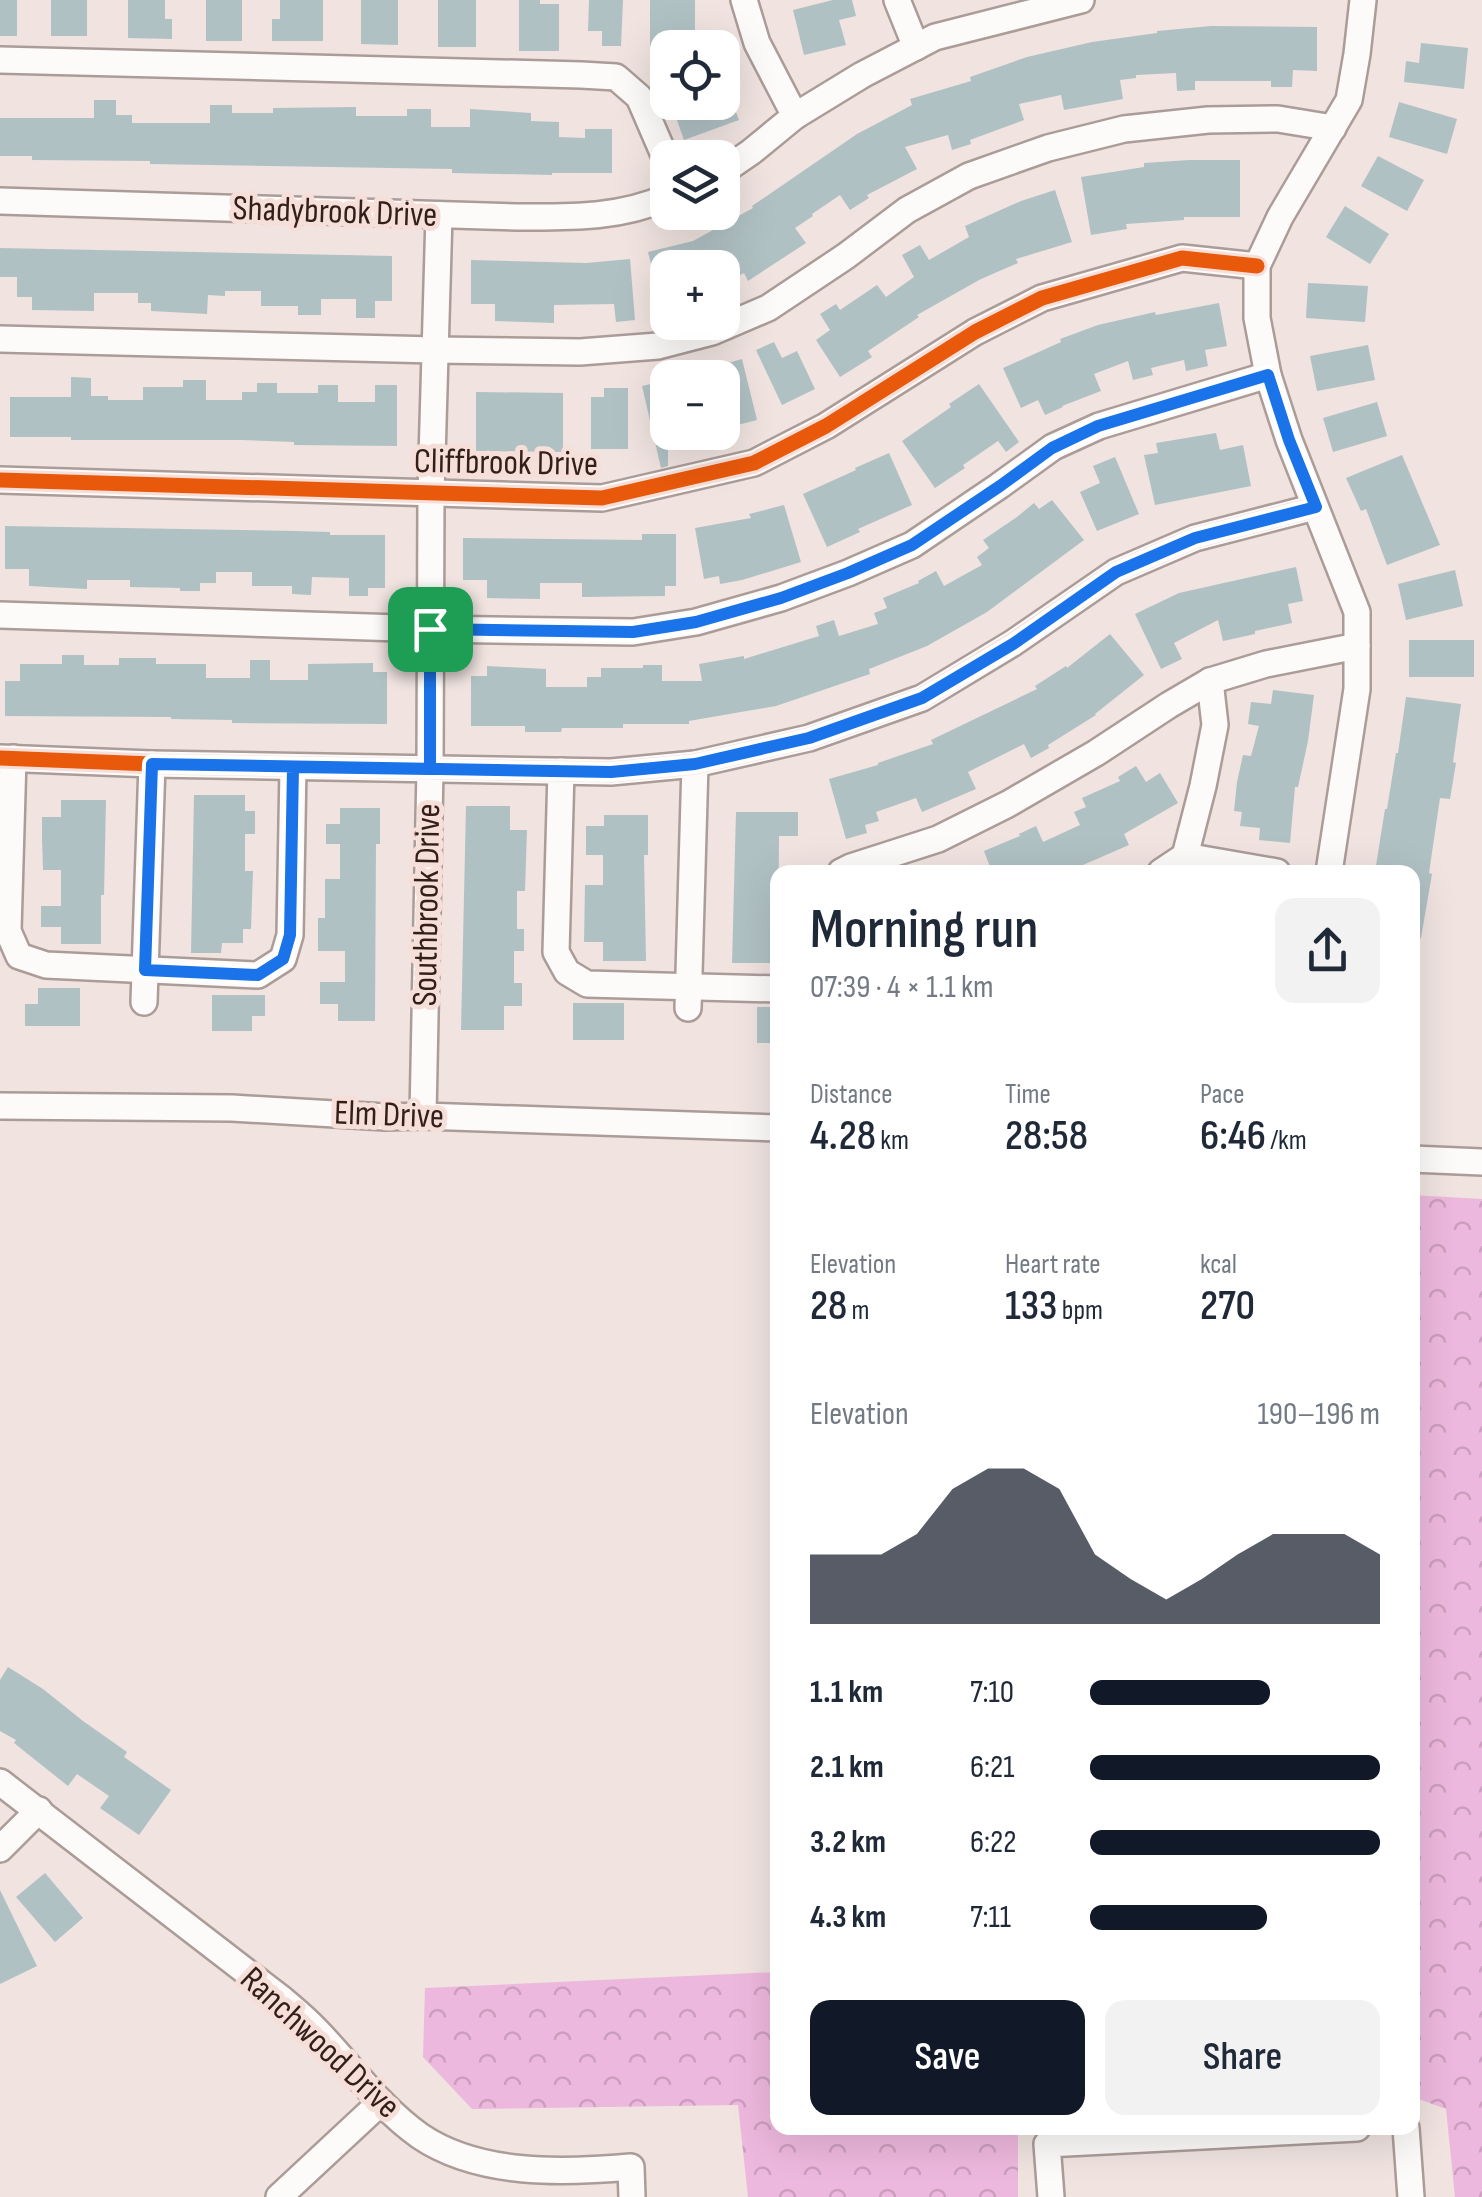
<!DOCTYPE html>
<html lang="en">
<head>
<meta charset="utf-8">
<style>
  body { margin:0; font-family:"Sofia Sans Condensed",sans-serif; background:#f2f2f3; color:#1f2937; height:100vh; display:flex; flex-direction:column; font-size:38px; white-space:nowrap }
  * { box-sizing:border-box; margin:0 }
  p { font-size:32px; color:#747a83 }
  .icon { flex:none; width:55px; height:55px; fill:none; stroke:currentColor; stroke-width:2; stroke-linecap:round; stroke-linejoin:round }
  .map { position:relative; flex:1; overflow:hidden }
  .panel { position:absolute; left:770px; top:865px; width:650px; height:1270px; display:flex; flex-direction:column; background:#fff; border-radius:20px; box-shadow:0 10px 40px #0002 }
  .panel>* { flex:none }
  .controls { position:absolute; left:650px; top:30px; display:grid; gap:20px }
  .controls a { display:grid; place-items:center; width:90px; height:90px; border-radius:20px; background:#fff; box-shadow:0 10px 40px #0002; font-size:50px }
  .pin { position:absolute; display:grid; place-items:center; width:85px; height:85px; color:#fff; margin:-42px; border-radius:20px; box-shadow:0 5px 15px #0006 }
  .round { display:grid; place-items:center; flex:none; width:105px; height:105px; border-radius:20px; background:#f2f2f3 }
  .head { display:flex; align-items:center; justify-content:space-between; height:170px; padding:0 40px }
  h1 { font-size:55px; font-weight:600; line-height:75px }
  .stats { display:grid; grid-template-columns:repeat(3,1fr); gap:15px; height:170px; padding:10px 40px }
  .stats div { display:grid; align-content:center }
  .stats b { font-size:42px; font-weight:600 }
  .stats small { font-size:28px; font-weight:400 }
  .stats p { font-size:28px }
  .chart { height:280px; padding:20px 40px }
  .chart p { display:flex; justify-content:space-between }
  .chart svg { width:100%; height:180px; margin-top:10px; fill:#111827; opacity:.7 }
  .action { display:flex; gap:20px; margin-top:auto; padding:20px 40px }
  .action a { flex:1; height:115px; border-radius:20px; background:#111827; color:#fff; font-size:40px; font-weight:600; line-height:115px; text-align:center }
  .action a+a { background:#f2f2f3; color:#1f2937 }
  ul { padding:0 40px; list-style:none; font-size:32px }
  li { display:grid; grid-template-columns:160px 120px 1fr; align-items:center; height:75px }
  li i { height:25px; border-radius:12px; background:#111827 }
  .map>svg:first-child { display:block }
  .forest { fill:url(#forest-crowns) }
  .building { fill:#b0c1c4 }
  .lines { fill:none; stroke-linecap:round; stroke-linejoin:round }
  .minor-casing { stroke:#ab9c98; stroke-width:30 }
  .minor { stroke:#fdfbfa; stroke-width:25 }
  .cycleway-casing { stroke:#f7dfd9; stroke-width:21 }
  .cycleway { stroke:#e8590c; stroke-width:15 }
  .route-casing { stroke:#fff; stroke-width:20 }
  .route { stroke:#1a73e8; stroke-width:12 }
  .labels { text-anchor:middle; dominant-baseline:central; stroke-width:10; stroke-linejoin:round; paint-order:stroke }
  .street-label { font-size:35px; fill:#341e19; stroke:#f7dfd9 }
</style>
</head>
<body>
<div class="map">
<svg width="1482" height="2197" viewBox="0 0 1482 2197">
  <defs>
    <pattern id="forest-crowns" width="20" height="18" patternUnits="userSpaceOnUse" patternTransform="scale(2.5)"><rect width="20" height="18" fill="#edb8dd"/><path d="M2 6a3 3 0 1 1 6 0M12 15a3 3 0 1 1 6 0" fill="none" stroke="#cc9ebd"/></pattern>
  </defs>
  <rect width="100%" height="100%" fill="#f0e3e0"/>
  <!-- forest -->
  <g class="forest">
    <path d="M1412,1195L1482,1199V2197H1455L1446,2109L1413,2097Z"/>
    <path d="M777,1972L778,2128H1018V2197H748L738,2105L472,2109L423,2057L425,1988Z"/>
  </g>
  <!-- building -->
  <g class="building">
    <rect x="0" y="0" width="17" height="36"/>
    <rect x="51" y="0" width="36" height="36"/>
    <path d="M128,0H165V19H172V39L128,38Z"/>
    <rect x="206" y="0" width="36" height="41"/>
    <path d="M280,0H323V41H272V19H280Z"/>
    <path d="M361,0H398V45L361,44Z"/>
    <rect x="438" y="0" width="38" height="47"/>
    <path d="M519,0H540V4H559V51H519Z"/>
    <path d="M589,0H623L621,46H602V31H588Z"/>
    <path d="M650,0H695V40H672V48H668V57H650Z"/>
    <path d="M833,0H852L856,16L839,20L846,45L804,55L793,10Z"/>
    <path d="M1211,26L1317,27V71L1293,70L1292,87H1271V81H1195V90L1177,91L1176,73L1136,75V78L1120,80L1123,99L1064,110L1061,95L1019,104L1024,120L970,140L971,144L952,150L948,135L905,147L917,169L867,195L869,198L850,210L840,195L812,214L813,216L795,228L806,243L748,281L744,273L730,280L723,268H668V306L662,307L648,252L693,241L753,208L752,206L857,134L912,105L910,99L971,81L970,77L1027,57L1092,42L1157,33V31Z"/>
    <path d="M1421,43L1468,48L1464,89L1404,82L1406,61L1419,63Z"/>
    <path d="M94,100H116V115H132V123H210V105H232V113H273V108L356,107V116H407V109H431V127H470V109L531,113V121L559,122V137L585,138V129H612V173H552V175L452,173V169L150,164V161L32,160V156H0V118H94Z"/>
    <path d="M680,102H732L739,120L684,140L672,106Z"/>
    <path d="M1399,102L1457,119L1447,154L1389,137Z"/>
    <path d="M1378,156L1424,180L1407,211L1361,186Z"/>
    <path d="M1189,160H1240V217H1184V220L1126,224L1127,229L1091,235L1081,177L1144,167V163Z"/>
    <path d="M1055,190L1072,242L1016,259L1018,263L981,279L917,315L919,317L868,351L872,357L840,377L816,340L830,330L820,314L836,304L840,310L877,285L886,297L914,277L902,255L920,245L929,260L969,237L965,226L1021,201Z"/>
    <path d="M1345,206L1389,234L1370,264L1326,237Z"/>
    <path d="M0,248L392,256V301H375V318H356V299H321V315H298V306H261V291H225V296L208,295L207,314L151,311V303H138V293H94V311L32,310V297H17V277H0Z"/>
    <path d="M630,259L635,320L616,322L614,304L554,305V323L495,321V304H471V260L586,263Z"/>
    <path d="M1308,283L1368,286L1365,322L1306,318Z"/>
    <path d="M1219,303L1227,346L1205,350L1208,366L1186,371L1184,360L1151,368L1153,375L1133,380L1128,361L1094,374L1101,391L1062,406L1063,407L1045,415L1038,400L1021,408L1003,368L1061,342L1060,339L1098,325L1155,312L1156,315Z"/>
    <path d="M774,342L782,358L797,351L815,389L782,405L756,350Z"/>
    <path d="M1368,345L1375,380L1317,391L1310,356Z"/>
    <path d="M742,359L757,420L722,429L723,373L721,365Z"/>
    <path d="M71,377L91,378V396H108V400H143V387H183V380H206V400H242V392H257V383H277V393H318V385H338V402H375V385H397V446L294,445V442L242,440H71V437H10V397H71Z"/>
    <path d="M668,380V466L661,468L642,386Z"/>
    <path d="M979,384L1019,442L1006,452L998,441L963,465L965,468L935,488L902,441L951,407L949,404Z"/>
    <path d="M604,388H628V449H591V397H604Z"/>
    <path d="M476,392L563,393V452L476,451Z"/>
    <path d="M1377,402L1387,436L1333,452L1323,418Z"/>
    <path d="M1216,433L1220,450L1243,445L1251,486L1155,505L1144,455L1158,453L1156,443Z"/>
    <path d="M889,453L912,505L858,529L860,532L827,547L803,494L856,470L855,468Z"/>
    <path d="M1402,455L1440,545L1387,565L1366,509L1361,511L1346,478Z"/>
    <path d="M1115,457L1139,514L1097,531L1080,492L1100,483L1093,466Z"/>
    <path d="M1052,500L1084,540L987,612L927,646L869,669L870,674L776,706L689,721V724H623V728H562L561,732H525V726H471V676H487V666L546,669V687H587V677H601V668H643V665H662V681H702L699,664L744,656V659L819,636L816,626L834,620L839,636L878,624L874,613L887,608L883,598L919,583L918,581L936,571L944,586L982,565L977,557L989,548L983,540L1017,517L1034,503L1039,509Z"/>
    <path d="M784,505L801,562L742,580L720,584L719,576L704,579L695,528L751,518L749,514Z"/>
    <path d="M5,526L294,531L330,532V535H385V588H368V596H349V578L312,577L311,595L292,594V586H252V572H216V583H200V591H180V588L130,587V580H87V589L29,586V569H5Z"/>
    <path d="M642,534H676V586H665V596L582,597V583H540V599L487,598V580H463V538L642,540Z"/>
    <path d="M1296,567L1303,601L1288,604L1292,623L1255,631V634L1223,641L1218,620L1174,643L1182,659L1161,669L1135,614L1179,593Z"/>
    <path d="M1455,570L1463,606L1406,620L1398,584Z"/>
    <path d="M1110,634L1144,675L1095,714L1096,715L1048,745L1049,748L1031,758L1024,744L968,772L976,789L922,812L916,798L876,812L879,821L865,825L867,833L846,839L829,779L878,765V763L933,744L931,740L1037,689L1035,686L1066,666L1067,668Z"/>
    <rect x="1409" y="640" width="65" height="37"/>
    <path d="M62,655H84V665H119V658H156V664H206V678H250V660H270V680H308V664L373,663V672H387V724L232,723V720L171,719V717L5,716V681H20V664H62Z"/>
    <path d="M1273,690L1314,695L1308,741L1298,787H1295L1290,843L1259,840L1260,828L1240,826L1242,812L1234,811L1237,782L1243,755L1251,756L1259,726L1248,724L1251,702L1271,704Z"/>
    <path d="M1406,697L1461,704L1453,762L1456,763L1450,799L1440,798L1429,873L1432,874L1421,938H1412V872H1375L1385,809H1387L1396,753H1398Z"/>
    <path d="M1136,766L1146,782L1160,773L1178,803L1124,834L1129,845L1076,868L1078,872H992L984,851L1020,836L1019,834L1036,826L1043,842L1080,825L1074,812L1086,807L1082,798L1120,781L1118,777Z"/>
    <path d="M194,795H245V811H255V834H245V871H253L251,929H243V943H222L221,953H191Z"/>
    <path d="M61,800H106L104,895H101V944H61V927H41V906H61V870H43L42,838V817H61Z"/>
    <path d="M466,806H510V830H527L525,891H517V929H524V951H514V983H522V1006H504V1030H461Z"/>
    <path d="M340,808H380V844H376L375,1021H338V1004H320V982H345V951H318V918H325V879H340V844H326V824H340Z"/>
    <path d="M736,812H798V836H779L778,963H732Z"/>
    <path d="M604,815H648V855H644L646,961H603V942H584L585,885H603V855H586V826H604Z"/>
    <path d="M38,988H80V1026H25V1004H38Z"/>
    <path d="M212,995H265V1016H252V1031H212Z"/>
    <rect x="573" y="1003" width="51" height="37"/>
    <rect x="757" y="1007" width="21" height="36"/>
    <path d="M8,1667L43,1689L83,1721L127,1752L124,1757L171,1790L139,1835L100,1808L109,1796L77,1774L68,1786L14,1743L16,1740L0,1731V1680Z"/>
    <path d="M45,1873L83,1918L55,1942L16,1897Z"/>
    <path d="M0,1890L37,1966L0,1984Z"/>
  </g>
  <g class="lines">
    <defs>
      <g id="minor">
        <path d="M744,0L757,43L795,116"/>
        <path d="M897,0L916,47"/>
        <path d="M0,60L581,75L616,77L639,97L668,164"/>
        <path d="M722,172L751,152L795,116L862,75L935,37L1081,0"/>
        <path d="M0,201L516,217C569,217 617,219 668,197"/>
        <path d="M0,339L435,350L580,352L658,346L712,332L768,308L846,256L907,210L969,176L1048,148L1124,129L1208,120L1278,119L1333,128"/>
        <path d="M0,480L602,498L754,463L826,426L975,332L1042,298L1182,258L1257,266"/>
        <path d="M0,615L430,629L633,632L696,622L781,598L848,573L912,545L999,486L1053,447L1099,426L1268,375"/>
        <path d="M0,758L152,764L611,772L695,764L809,738L922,698L1013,643L1116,572L1195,538L1315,507"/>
        <path d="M13,758L8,931L19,956L46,965L258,975L283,959L290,935L293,767"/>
        <path d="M561,771L556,952L567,972L587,984L778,989"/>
        <path d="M1185,856L1203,786L1215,725L1210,681"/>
        <path d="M841,872L851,867L938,839L1008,804L1096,753L1169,705L1210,681L1266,664L1357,646"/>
        <path d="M1161,872L1185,856L1277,872"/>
        <path d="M1329,872L1357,689V612L1289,440L1268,375L1257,318V266L1280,217L1349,100L1357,54L1363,0"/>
        <path d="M144,1002L152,764"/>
        <path d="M688,1008L695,764"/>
        <path d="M0,1106L232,1108L385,1117L423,1116L778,1128"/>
        <path d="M423,1116L430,769L431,493L439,215"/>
        <path d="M1412,1159L1482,1162"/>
        <path d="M0,1782L283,2000C295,2010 307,2020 317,2031C351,2066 380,2108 420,2136C479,2176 563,2173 631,2167L632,2197"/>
        <path d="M0,1849L39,1810"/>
        <path d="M1406,2128L1411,2197"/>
        <path d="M279,2197L381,2102"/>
        <path d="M1051,2197L1047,2144L1357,2128"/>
      </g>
    </defs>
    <!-- minor casing -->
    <use href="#minor" class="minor-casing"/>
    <!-- minor -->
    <use href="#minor" class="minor"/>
    <defs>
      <g id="cycleway">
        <path d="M0,480L602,498L754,463L826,426L975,332L1042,298L1182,258L1257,266"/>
        <path d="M0,758L152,764L611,772L695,764L809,738L922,698L1013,643L1116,572L1195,538L1315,507"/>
      </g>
    </defs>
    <!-- cycleway casing -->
    <use href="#cycleway" class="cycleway-casing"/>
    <!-- cycleway -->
    <use href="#cycleway" class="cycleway"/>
  </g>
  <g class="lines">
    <defs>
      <path id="route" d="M430,629V769L293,767L290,935L283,959L258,975L145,970L152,764L611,772L695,764L809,738L922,698L1013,644L1116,572L1195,538L1316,507L1289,440L1268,375L1098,426L1052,448L1000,486L912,545L848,573L781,598L696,622L633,632L430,629"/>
    </defs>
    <!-- route casing -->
    <use href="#route" class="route-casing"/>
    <!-- route -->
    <use href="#route" class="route"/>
  </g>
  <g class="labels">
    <!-- street labels -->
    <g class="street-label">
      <text transform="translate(335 212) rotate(2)">Shadybrook Drive</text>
      <text transform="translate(506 463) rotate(1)">Cliffbrook Drive</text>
      <text transform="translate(427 905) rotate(-89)">Southbrook Drive</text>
      <text transform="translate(389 1115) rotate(2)">Elm Drive</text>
      <text transform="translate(320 2043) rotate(43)">Ranchwood Drive</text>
    </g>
  </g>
</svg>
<div class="controls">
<a><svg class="icon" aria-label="locate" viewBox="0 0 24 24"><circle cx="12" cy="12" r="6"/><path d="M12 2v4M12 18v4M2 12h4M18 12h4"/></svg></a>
<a><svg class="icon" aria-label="layers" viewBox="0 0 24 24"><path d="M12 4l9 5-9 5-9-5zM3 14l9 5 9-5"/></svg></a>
<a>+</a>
<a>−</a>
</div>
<div class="pin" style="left:430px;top:629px;background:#1e9e55"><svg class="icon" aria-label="arrive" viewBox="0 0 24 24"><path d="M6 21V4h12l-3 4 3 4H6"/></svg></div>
<section class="panel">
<div class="head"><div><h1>Morning run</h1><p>07:39 · 4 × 1.1 km</p></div><a class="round"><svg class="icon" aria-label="share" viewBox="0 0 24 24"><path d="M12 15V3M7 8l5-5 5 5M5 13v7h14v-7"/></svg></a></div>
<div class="stats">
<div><p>Distance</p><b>4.28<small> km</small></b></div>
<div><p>Time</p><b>28:58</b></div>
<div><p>Pace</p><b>6:46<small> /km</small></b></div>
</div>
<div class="stats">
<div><p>Elevation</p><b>28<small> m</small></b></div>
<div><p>Heart rate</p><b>133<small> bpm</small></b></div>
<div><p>kcal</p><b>270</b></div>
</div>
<div class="chart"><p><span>Elevation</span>190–196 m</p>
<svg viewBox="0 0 160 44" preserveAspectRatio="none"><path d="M0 44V27L10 27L20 27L30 22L40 11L50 6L60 6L70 11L80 27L90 33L100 38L110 33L120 27L130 22L140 22L150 22L160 27V44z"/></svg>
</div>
<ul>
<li><b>1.1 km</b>7:10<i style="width:62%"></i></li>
<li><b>2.1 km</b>6:21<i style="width:100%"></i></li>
<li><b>3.2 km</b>6:22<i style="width:100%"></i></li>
<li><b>4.3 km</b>7:11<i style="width:61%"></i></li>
</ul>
<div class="action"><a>Save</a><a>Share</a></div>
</section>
</div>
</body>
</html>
